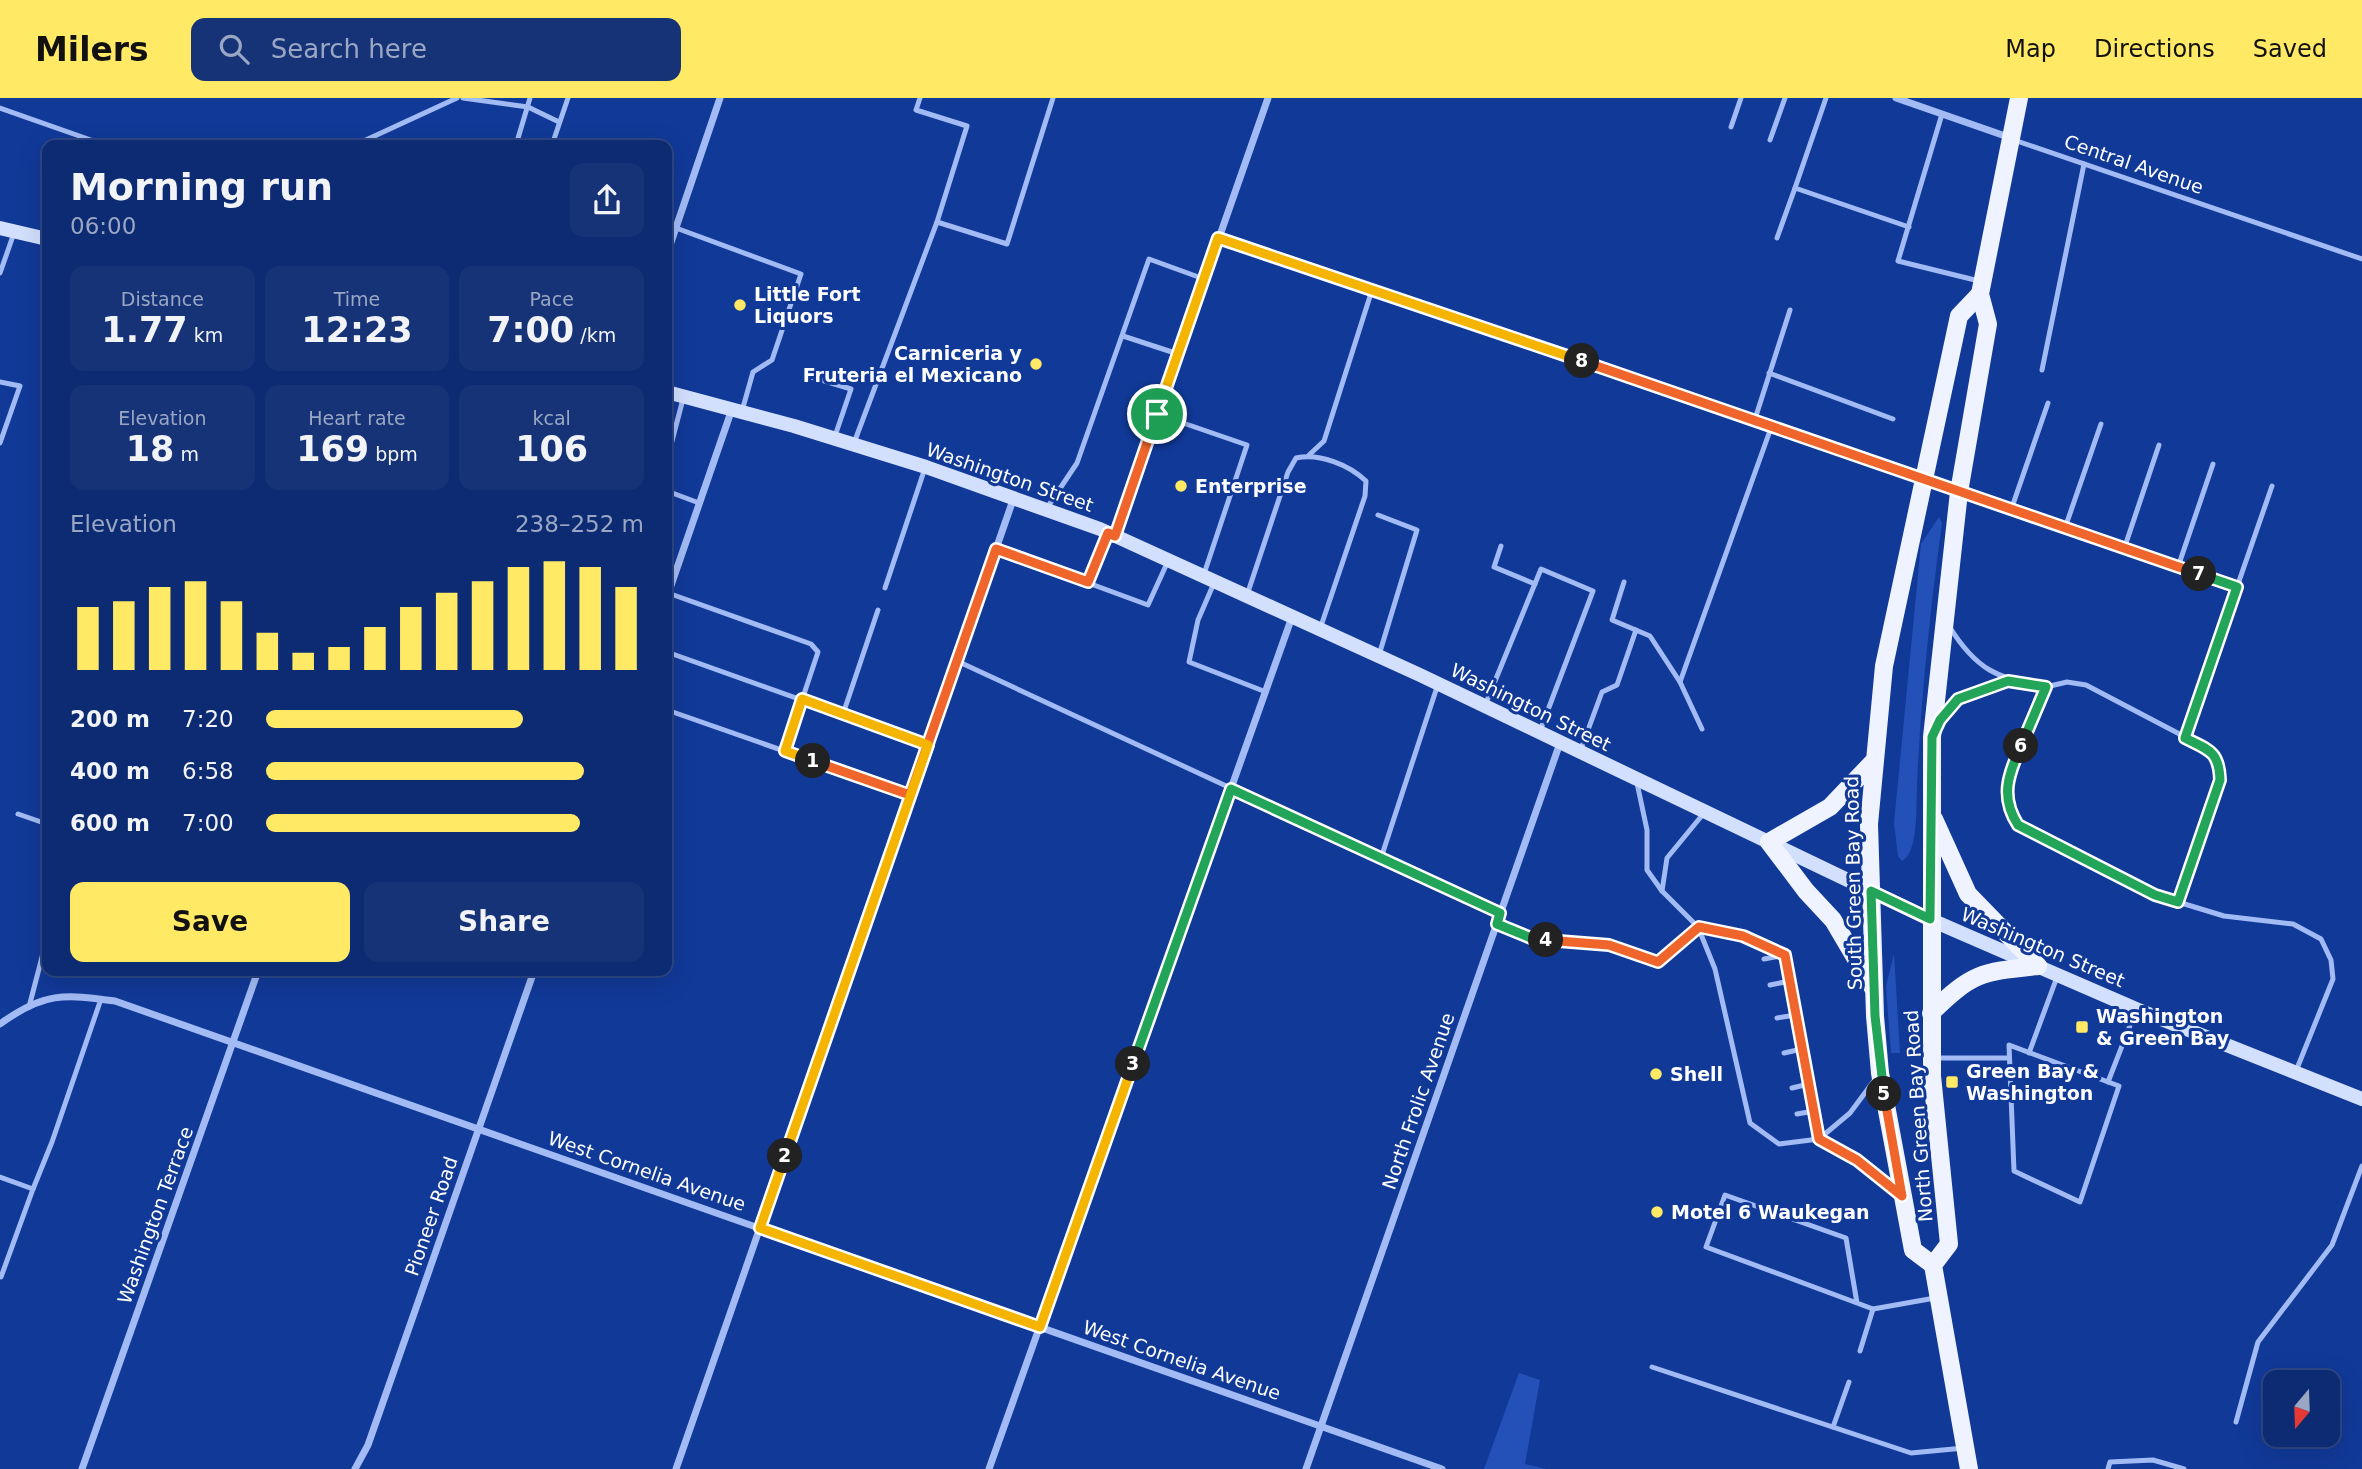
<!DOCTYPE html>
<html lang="en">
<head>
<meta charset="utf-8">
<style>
  body { margin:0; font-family:"DejaVu Sans",sans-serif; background:#163377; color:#f1f3f6; height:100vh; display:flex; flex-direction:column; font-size:26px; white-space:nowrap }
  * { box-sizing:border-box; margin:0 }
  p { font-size:23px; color:#9aa7c4 }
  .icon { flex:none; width:38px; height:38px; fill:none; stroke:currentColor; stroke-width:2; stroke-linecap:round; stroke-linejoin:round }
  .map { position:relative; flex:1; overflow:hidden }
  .sheet { position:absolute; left:42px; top:42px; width:630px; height:836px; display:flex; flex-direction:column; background:#0d2b72; border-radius:14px; box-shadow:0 7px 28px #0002,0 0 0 2px #2d4784 }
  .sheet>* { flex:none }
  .needle { width:46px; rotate:199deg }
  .tools { position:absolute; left:2263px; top:1272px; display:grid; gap:14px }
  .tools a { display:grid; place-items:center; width:77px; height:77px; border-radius:14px; background:#0d2b72; box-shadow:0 7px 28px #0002,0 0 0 2px #2d4784; font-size:35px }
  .pin { position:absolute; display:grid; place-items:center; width:60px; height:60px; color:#fff; margin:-30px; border:4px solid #fff; border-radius:50%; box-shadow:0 2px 7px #0007 }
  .km { position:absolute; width:35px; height:35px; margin:-18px; border-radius:50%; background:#222; color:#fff; font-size:19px; line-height:35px; text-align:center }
  .round { display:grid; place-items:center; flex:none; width:74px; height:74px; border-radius:14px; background:#163377 }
  .summary { display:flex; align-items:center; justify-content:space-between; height:119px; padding:0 28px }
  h1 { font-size:38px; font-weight:600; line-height:52px }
  .figures { display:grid; grid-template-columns:repeat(3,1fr); gap:10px; height:119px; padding:7px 28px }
  .figures div { display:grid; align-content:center; border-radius:14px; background:#163377; text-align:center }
  .figures b { font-size:35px; font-weight:600 }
  .figures small { font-size:19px; font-weight:400 }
  .figures p { font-size:19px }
  .chart { height:196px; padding:14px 28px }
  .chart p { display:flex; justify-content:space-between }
  .chart svg { width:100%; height:126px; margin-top:7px; stroke:#ffe965; stroke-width:6 }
  .button { display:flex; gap:14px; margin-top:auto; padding:14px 28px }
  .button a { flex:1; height:80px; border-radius:14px; background:#ffe965; color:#111; font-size:28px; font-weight:600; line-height:80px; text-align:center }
  .button a+a { background:#163377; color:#f1f3f6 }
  ul { padding:0 28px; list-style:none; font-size:23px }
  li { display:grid; grid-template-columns:112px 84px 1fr; align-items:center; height:52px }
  li i { height:18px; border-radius:9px; background:#ffe965 }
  header { display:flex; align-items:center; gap:42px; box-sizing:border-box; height:98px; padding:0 35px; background:#ffe965; color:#111 }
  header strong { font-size:33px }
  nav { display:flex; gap:38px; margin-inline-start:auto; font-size:24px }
  .search { width:490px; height:63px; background:#163377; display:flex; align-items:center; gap:18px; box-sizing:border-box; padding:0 24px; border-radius:14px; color:#9aa7c4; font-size:26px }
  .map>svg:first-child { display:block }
  .green { fill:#2451b8 }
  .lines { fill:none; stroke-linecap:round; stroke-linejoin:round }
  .service { stroke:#a2bbf4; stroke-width:5 }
  .minor { stroke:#a2bbf4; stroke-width:7 }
  .secondary { stroke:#d2dffd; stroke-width:14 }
  .primary { stroke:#eff3ff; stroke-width:18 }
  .split-1-casing { stroke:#fff; stroke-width:14 }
  .split-2-casing { stroke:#fff; stroke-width:14 }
  .split-3-casing { stroke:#fff; stroke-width:14 }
  .split-4-casing { stroke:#fff; stroke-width:14 }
  .split-5-casing { stroke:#fff; stroke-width:14 }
  .split-6-casing { stroke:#fff; stroke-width:14 }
  .split-7-casing { stroke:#fff; stroke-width:14 }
  .split-8-casing { stroke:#fff; stroke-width:14 }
  .split-9-casing { stroke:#fff; stroke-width:14 }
  .split-1 { stroke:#f0652b; stroke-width:9 }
  .split-2 { stroke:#f5b400; stroke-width:9 }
  .split-3 { stroke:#f5b400; stroke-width:9 }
  .split-4 { stroke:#22a559; stroke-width:9 }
  .split-5 { stroke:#f0652b; stroke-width:9 }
  .split-6 { stroke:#22a559; stroke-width:9 }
  .split-7 { stroke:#22a559; stroke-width:9 }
  .split-8 { stroke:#f0652b; stroke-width:9 }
  .split-9 { stroke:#f5b400; stroke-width:9 }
  .poi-dot { fill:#ffe965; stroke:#113998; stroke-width:2.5 }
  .labels { text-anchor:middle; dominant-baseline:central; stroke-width:6; stroke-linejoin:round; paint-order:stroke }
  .street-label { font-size:19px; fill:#fff; stroke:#113998 }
  .poi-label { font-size:19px; font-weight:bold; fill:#fff; stroke:#113998; text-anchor:start }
</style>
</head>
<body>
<header>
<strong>Milers</strong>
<div class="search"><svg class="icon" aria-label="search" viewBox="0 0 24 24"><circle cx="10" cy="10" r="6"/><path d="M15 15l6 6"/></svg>Search here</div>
<nav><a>Map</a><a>Directions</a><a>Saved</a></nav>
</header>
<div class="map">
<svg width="2362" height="1371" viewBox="0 0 2362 1371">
  <rect width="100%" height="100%" fill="#113998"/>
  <!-- green -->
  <g class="green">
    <path d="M1939,419L1942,425C1930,512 1921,599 1917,687C1916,705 1919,755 1902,763L1898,758L1894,725L1921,446Z"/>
    <path d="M1894,856L1900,955H1891L1886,888Z"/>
    <path d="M1519,1275L1540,1282L1525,1366L1546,1371H1484Z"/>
  </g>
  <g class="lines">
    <!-- service -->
    <g class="service">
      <path d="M463,0L528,9L559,24"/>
      <path d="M0,10L105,47"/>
      <path d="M1942,16L1898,163L1979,183"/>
      <path d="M1731,29L1741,0"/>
      <path d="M1770,42L1785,0"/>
      <path d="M2014,42L2362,161"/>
      <path d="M355,47L457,0"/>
      <path d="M516,47L530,0"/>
      <path d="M552,47L568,0"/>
      <path d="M1795,90L1826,0"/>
      <path d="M937,124L1007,146L1053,0"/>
      <path d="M676,130L801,176L772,262L753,274L742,313"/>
      <path d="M1777,140L1795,90L1909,129"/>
      <path d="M0,175L14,135"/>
      <path d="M1123,238L1178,256"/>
      <path d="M2042,272L2084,66"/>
      <path d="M1769,275L1893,321"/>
      <path d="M808,278L851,291L835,338"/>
      <path d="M0,284L20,288L0,345"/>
      <path d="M1157,316L1247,347L1204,476"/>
      <path d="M1755,321L1790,212"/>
      <path d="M854,345L937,124L967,28L916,12L920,0"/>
      <path d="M1309,357L1324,343L1372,192"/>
      <path d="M667,362L683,301"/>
      <path d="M667,393L699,405"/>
      <path d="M1964,395L2237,489L2185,640"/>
      <path d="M1047,410L1077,365L1149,161L1204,181"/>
      <path d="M2011,412L2048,305"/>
      <path d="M1378,417L1417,432L1379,557"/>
      <path d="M2065,430L2101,326"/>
      <path d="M1501,448L1494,469L1535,486"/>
      <path d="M996,451L1148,507L1168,463"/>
      <path d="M2124,451L2159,347"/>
      <path d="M2178,469L2213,366"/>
      <path d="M667,476L674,478"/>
      <path d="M1088,484L1108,435"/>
      <path d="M1624,484L1612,522L1650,538L1680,584"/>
      <path d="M1214,485L1198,522L1189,564L1266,594"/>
      <path d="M2237,489L2272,388"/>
      <path d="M885,490L925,370"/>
      <path d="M668,495L811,546L818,554L785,653"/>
      <path d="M1247,497L1288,374L1296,360C1320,355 1349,367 1366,383L1365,398L1321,528"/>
      <path d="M1949,528C1976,572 1998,581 2046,589C2027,632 1990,683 2018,727L2155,797L2224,818L2293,826L2321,841L2331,862L2333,881L2296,973"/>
      <path d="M667,554L928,647"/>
      <path d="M957,563L1500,815"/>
      <path d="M2046,589L2067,584L2086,587L2210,652L2220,664V682L2178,804"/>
      <path d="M1486,605L1541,471L1593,493L1540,633"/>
      <path d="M667,612L910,697"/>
      <path d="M843,616L878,512"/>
      <path d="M1940,622L1958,601L2008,583"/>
      <path d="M1702,631L1680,584L1772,327"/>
      <path d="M1581,651L1602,594L1617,587L1636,532"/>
      <path d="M1637,685L1647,732V772L1662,793L1698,829L1743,838L1785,857"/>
      <path d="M18,716L47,726"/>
      <path d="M1381,760L1438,586"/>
      <path d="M1662,793L1667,760L1704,715"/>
      <path d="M1497,826L1531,840L1609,847L1658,864L1698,829L1715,871L1750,1025L1779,1046L1819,1041L1850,1015L1876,980"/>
      <path d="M1785,857L1819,1041"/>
      <path d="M1764,861L1785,857"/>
      <path d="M1770,887L1790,883"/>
      <path d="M29,909L47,840"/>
      <path d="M1777,920L1796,917"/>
      <path d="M2009,947L2119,988L2080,1104L2014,1073Z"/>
      <path d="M1784,955L1802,951"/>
      <path d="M2029,955L2057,879"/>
      <path d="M1935,960H2009"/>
      <path d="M2108,984L2136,912"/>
      <path d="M1792,990L1809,986"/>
      <path d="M1797,1016L1814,1013"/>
      <path d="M1819,1041L1857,1062L1898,1094"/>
      <path d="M0,1079L33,1091L1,1179"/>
      <path d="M33,1091L52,1044L101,901"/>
      <path d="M1857,1205L1846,1140L1725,1097L1706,1149L1857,1205L1873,1211L1860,1253"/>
      <path d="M1873,1211L1935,1200"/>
      <path d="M1652,1269L1911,1355L1964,1350"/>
      <path d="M2236,1324L2258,1244L2332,1147L2362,1068"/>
      <path d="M1833,1329L1849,1284"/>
      <path d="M2108,1371L2110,1364L2153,1362L2184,1371"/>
    </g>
    <!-- minor -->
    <g class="minor">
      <path d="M1896,0L2011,40"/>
      <path d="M1218,140L1755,321L1959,394"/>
      <path d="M667,156L720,0"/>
      <path d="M1115,437L1268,0"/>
      <path d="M667,499L732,311"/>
      <path d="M0,926C44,894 64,896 115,903L1442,1371"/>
      <path d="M82,1371L258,873"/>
      <path d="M355,1371L368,1347L534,873"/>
      <path d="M676,1371L1013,402"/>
      <path d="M989,1371L1292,519"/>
      <path d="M1306,1371L1560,645"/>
    </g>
    <!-- secondary -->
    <g class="secondary">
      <path d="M0,130L47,141"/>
      <path d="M667,294L794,328L926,369L1100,431L1420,577L1929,821L2136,911L2362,1001"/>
    </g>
    <!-- primary -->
    <g class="primary">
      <path d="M1872,665L1830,709L1769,744L1806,793L1833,822L1873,890"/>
      <path d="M1934,721L1968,796L2038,868"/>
      <path d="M1931,915C1973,874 1981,874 2038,868"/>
      <path d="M1933,1167L1913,1152L1880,975L1875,918L1869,726L1884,568L1959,218L1980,196"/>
      <path d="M1969,1371L1933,1167L1949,1146L1932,978V639L1959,394L1988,226L1980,196L2019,0"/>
    </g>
  </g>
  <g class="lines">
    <defs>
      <path id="split-1" d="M813,663L910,697L996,451L1088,484L1108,435L1115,438L1157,316"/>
      <path id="split-2" d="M785,1058L928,647L802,601L785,653L813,663"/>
      <path id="split-3" d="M785,1058L760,1130L1040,1229L1133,966"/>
      <path id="split-4" d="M1133,966L1231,691L1500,815L1497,826L1531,840L1546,842"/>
      <path id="split-5" d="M1546,842L1609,847L1658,864L1699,829L1743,838L1785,857L1819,1041L1857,1062L1902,1098L1884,996"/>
      <path id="split-6" d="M1884,996L1875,918L1871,793L1930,821L1932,639L1940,622L1958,601L2008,583L2046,589L2021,648"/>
      <path id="split-7" d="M2021,648C2008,677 2000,699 2018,727L2155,797L2178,804L2220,682C2219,653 2209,652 2185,640L2237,489L2199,476"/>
      <path id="split-8" d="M1582,263L2199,476"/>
      <path id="split-9" d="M1157,316L1218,140L1582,263"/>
    </defs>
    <!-- split-1 casing -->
    <use href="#split-1" class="split-1-casing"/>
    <!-- split-2 casing -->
    <use href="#split-2" class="split-2-casing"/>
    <!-- split-3 casing -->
    <use href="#split-3" class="split-3-casing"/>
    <!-- split-4 casing -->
    <use href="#split-4" class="split-4-casing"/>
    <!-- split-5 casing -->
    <use href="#split-5" class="split-5-casing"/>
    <!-- split-6 casing -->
    <use href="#split-6" class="split-6-casing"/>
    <!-- split-7 casing -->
    <use href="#split-7" class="split-7-casing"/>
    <!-- split-8 casing -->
    <use href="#split-8" class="split-8-casing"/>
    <!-- split-9 casing -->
    <use href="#split-9" class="split-9-casing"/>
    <!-- split-1 -->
    <use href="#split-1" class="split-1"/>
    <!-- split-2 -->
    <use href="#split-2" class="split-2"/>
    <!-- split-3 -->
    <use href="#split-3" class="split-3"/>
    <!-- split-4 -->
    <use href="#split-4" class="split-4"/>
    <!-- split-5 -->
    <use href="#split-5" class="split-5"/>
    <!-- split-6 -->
    <use href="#split-6" class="split-6"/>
    <!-- split-7 -->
    <use href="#split-7" class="split-7"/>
    <!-- split-8 -->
    <use href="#split-8" class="split-8"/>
    <!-- split-9 -->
    <use href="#split-9" class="split-9"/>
  </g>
  <!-- markers -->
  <g class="poi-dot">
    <circle cx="740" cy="207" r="7"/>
    <circle cx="1036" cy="266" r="7"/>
    <circle cx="1181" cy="388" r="7"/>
    <rect x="2075" y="922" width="14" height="14" rx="3.5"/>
    <circle cx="1656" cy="976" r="7"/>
    <rect x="1945" y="977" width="14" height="14" rx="3.5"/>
    <circle cx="1657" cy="1114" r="7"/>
  </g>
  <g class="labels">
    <!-- street labels -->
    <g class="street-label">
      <text transform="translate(2134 66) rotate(19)">Central Avenue</text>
      <text transform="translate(1010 379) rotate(19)">Washington Street</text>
      <text transform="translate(1531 609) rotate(26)">Washington Street</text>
      <text transform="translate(1853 785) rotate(-91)">South Green Bay Road</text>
      <text transform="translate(2043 849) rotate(23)">Washington Street</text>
      <text transform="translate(1418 1003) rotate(-71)">North Frolic Avenue</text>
      <text transform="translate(1918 1018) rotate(-94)">North Green Bay Road</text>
      <text transform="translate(647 1073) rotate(19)">West Cornelia Avenue</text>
      <text transform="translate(155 1117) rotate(-70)">Washington Terrace</text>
      <text transform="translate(431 1118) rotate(-71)">Pioneer Road</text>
      <text transform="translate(1182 1262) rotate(19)">West Cornelia Avenue</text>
    </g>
    <!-- poi labels -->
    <g class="poi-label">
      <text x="754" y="196">Little Fort<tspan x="754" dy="22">Liquors</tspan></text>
      <text x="1022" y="255" text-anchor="end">Carniceria y<tspan x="1022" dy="22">Fruteria el Mexicano</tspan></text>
      <text x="1195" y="388">Enterprise</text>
      <text x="2096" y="918">Washington<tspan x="2096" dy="22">&amp; Green Bay</tspan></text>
      <text x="1966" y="973">Green Bay &amp;<tspan x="1966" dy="22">Washington</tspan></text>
      <text x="1670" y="976">Shell</text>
      <text x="1671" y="1114">Motel 6 Waukegan</text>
    </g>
  </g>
</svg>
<div class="tools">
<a><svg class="needle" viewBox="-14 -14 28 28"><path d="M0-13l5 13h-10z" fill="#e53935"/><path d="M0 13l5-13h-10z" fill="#9aa7c4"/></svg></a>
</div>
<div class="pin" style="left:1157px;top:316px;background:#1e9e55"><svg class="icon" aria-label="arrive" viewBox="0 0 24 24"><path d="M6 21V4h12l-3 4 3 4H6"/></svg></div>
<b class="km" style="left:813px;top:663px">1</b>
<b class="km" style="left:785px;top:1058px">2</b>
<b class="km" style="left:1133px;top:966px">3</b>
<b class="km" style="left:1546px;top:842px">4</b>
<b class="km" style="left:1884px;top:996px">5</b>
<b class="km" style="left:2021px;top:648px">6</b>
<b class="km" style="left:2199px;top:476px">7</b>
<b class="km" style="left:1582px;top:263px">8</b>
<section class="sheet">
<div class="summary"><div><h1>Morning run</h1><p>06:00</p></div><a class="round"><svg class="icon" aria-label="share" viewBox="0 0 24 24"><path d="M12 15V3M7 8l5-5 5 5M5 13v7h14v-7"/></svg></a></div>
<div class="figures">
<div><p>Distance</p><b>1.77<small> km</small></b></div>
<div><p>Time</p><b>12:23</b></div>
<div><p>Pace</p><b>7:00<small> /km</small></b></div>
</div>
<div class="figures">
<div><p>Elevation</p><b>18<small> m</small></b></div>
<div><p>Heart rate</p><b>169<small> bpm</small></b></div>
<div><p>kcal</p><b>106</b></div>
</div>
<div class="chart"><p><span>Elevation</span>238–252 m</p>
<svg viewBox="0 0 160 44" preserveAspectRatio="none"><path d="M5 44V22M15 44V20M25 44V15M35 44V13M45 44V20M55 44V31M65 44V38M75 44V36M85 44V29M95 44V22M105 44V17M115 44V13M125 44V8M135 44V6M145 44V8M155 44V15"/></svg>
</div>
<ul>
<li><b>200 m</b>7:20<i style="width:68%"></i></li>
<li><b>400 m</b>6:58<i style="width:84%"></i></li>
<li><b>600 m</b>7:00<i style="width:83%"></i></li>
</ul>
<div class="button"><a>Save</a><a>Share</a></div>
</section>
</div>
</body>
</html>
